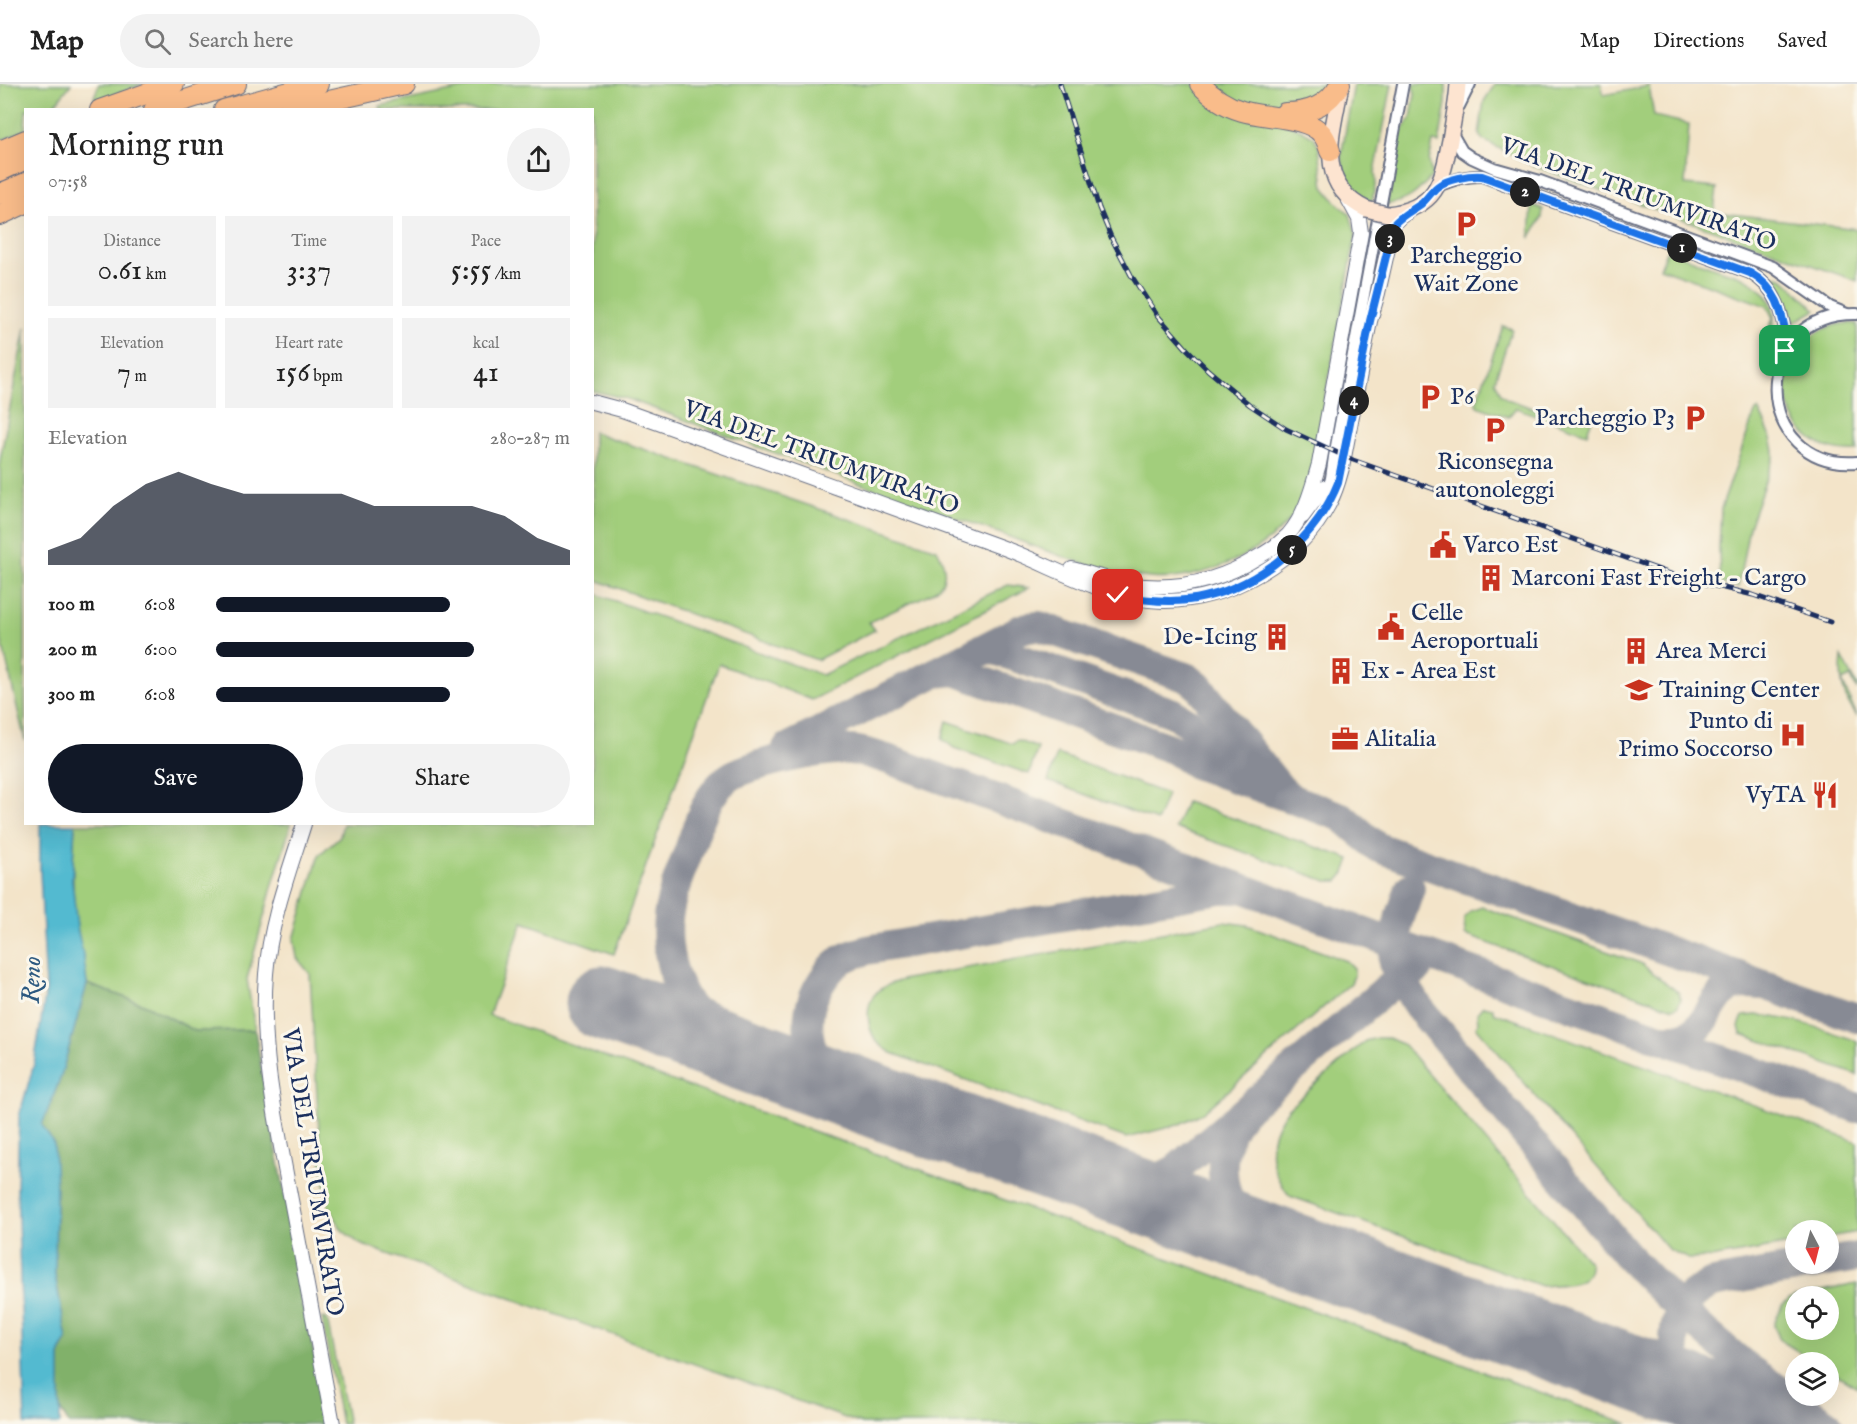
<!DOCTYPE html>
<html lang="en">
<head>
<meta charset="utf-8">
<style>
  body { margin:0; font-family:"IM FELL English",serif; background:#f2f2f2; color:#222; height:100vh; display:flex; flex-direction:column; font-size:22px; white-space:nowrap }
  * { box-sizing:border-box; margin:0 }
  p { font-size:20px; color:#767676 }
  .icon { flex:none; width:33px; height:33px; fill:none; stroke:currentColor; stroke-width:2; stroke-linecap:round; stroke-linejoin:round }
  .map { position:relative; flex:1; overflow:hidden }
  .side { position:absolute; left:24px; top:24px; width:570px; height:717px; display:flex; flex-direction:column; background:#fff; border-radius:0px; box-shadow:0 6px 24px #0002 }
  .side>* { flex:none }
  .needle { width:39px; rotate:173deg }
  .buttons { position:absolute; left:1785px; top:1136px; display:grid; gap:12px }
  .buttons a { display:grid; place-items:center; width:54px; height:54px; border-radius:50%; background:#fff; box-shadow:0 6px 24px #0002; font-size:30px }
  .pin { position:absolute; display:grid; place-items:center; width:51px; height:51px; color:#fff; margin:-26px; border-radius:12px; box-shadow:0 3px 9px #0006 }
  .km { position:absolute; width:30px; height:30px; margin:-15px; border-radius:50%; background:#222; color:#fff; font-size:16px; line-height:30px; text-align:center }
  .round { display:grid; place-items:center; flex:none; width:63px; height:63px; border-radius:32px; background:#f2f2f2 }
  .overview { display:flex; align-items:center; justify-content:space-between; height:102px; padding:0 24px }
  h1 { font-size:33px; font-weight:600; line-height:45px }
  .metrics { display:grid; grid-template-columns:repeat(3,1fr); gap:9px; height:102px; padding:6px 24px }
  .metrics div { display:grid; align-content:center; border-radius:0px; background:#f2f2f2; text-align:center }
  .metrics b { font-size:30px; font-weight:600 }
  .metrics small { font-size:16px; font-weight:400 }
  .metrics p { font-size:16px }
  .chart { height:168px; padding:12px 24px }
  .chart p { display:flex; justify-content:space-between }
  .chart svg { width:100%; height:108px; margin-top:6px; fill:#111827; opacity:.7 }
  .cta { display:flex; gap:12px; margin-top:auto; padding:12px 24px }
  .cta a { flex:1; height:69px; border-radius:36px; background:#111827; color:#fff; font-size:24px; font-weight:600; line-height:69px; text-align:center }
  .cta a+a { background:#f2f2f2; color:#222 }
  ul { padding:0 24px; list-style:none; font-size:20px }
  li { display:grid; grid-template-columns:96px 72px 1fr; align-items:center; height:45px }
  li i { height:15px; border-radius:8px; background:#111827 }
  header { display:flex; align-items:center; gap:36px; box-sizing:border-box; height:84px; padding:0 30px; background:#fff; border-bottom:2px solid #e0e0e0 }
  header strong { font-size:28px }
  nav { display:flex; gap:33px; margin-inline-start:auto; font-size:21px }
  .search { width:420px; height:54px; background:#f2f2f2; display:flex; align-items:center; gap:15px; box-sizing:border-box; padding:0 21px; border-radius:33px; color:#767676; font-size:22px }
  .map>svg:first-child { display:block }
  .green { fill:#a2ce7b; stroke:#5e7e6c; stroke-width:1.5 }
  .forest { fill:#81b16b; stroke:#4e7064; stroke-width:1.5 }
  .water { fill:#52bad0; stroke:#367497; stroke-width:1.5 }
  .lines { fill:none; stroke-linecap:round; stroke-linejoin:round }
  .taxiway { stroke:#878a94; stroke-width:30 }
  .runway { stroke:#878a94; stroke-width:75 }
  .minor-casing { stroke:#676e83; stroke-width:14 }
  .tertiary-casing { stroke:#676e83; stroke-width:16 }
  .secondary-casing { stroke:#676e83; stroke-width:18 }
  .motorway-casing { stroke:#676e83; stroke-width:22 }
  .minor { stroke:#fff; stroke-width:10 }
  .tertiary { stroke:#fff; stroke-width:14 }
  .secondary { stroke:#fde4d0; stroke-width:15 }
  .motorway { stroke:#f9bc8a; stroke-width:20 }
  .rail-casing { stroke:#1b2f5e; stroke-width:5 }
  .rail { stroke:#fbf7ec; stroke-width:3; stroke-dasharray:9; stroke-linecap:butt }
  .secondary-bridge-casing { stroke:#676e83; stroke-width:18; stroke-linecap:butt }
  .secondary-bridge { stroke:#fde4d0; stroke-width:15 }
  .route-casing { stroke:#fff; stroke-width:12 }
  .route { stroke:#1a73e8; stroke-width:8 }
  .labels { text-anchor:middle; dominant-baseline:central; stroke-width:6; stroke-linejoin:round; paint-order:stroke }
  .street-label { font-size:24px; fill:#1b2f5e; stroke:#fbf7ec }
  .poi-label { font-size:24px; fill:#1b2f5e; stroke:#fbf7ec; text-anchor:start }
  .water-label { font-size:26px; font-style:italic; fill:#2c5980; stroke:#fbf7ec }
</style>
</head>
<body>
<header>
<strong>Map</strong>
<div class="search"><svg class="icon" aria-label="search" viewBox="0 0 24 24"><circle cx="10" cy="10" r="6"/><path d="M15 15l6 6"/></svg>Search here</div>
<nav><a>Map</a><a>Directions</a><a>Saved</a></nav>
</header>
<div class="map">
<svg width="1857" height="1340" viewBox="0 0 1857 1340">
  <rect width="100%" height="100%" fill="#fbf7ec"/>
  <filter id="ink" filterUnits="userSpaceOnUse"><feTurbulence type="fractalNoise" baseFrequency=".0167" numOctaves="2"/><feDisplacementMap in="SourceGraphic" scale="12" xChannelSelector="R" yChannelSelector="G"/><feConvolveMatrix kernelMatrix="1 2 1 2 8 2 1 2 1" color-interpolation-filters="sRGB"/></filter>
  <filter id="wash" filterUnits="userSpaceOnUse"><feTurbulence type="fractalNoise" baseFrequency=".008" numOctaves="4" result="noise"/><feDisplacementMap in="SourceGraphic" scale="24" xChannelSelector="R" yChannelSelector="G"/><feGaussianBlur stdDeviation="1.35" result="paint"/><feColorMatrix in="noise" values="0 0 0 0 0 0 0 0 0 0 0 0 0 0 0 0 0 1.4 0 .05"/><feComposite in="paint" operator="in"/></filter>
  <g filter="url(#wash)">
    <rect width="100%" height="100%" fill="#f3e4c9"/>
    <!-- green -->
    <g class="green">
      <path d="M0,0H71L56,19L49,25L26,26L25,46L0,57Z"/>
      <path d="M99,0H144L97,17L94,13Z"/>
      <path d="M485,0H1192L1302,46L1314,53L1319,64L1324,103L1337,119L1350,130L1356,151L1310,393C1307,403 1304,414 1299,423C1273,467 1200,499 1150,494C1091,488 1037,462 982,443C863,402 745,358 628,315L593,307L592,26H381L380,22Z"/>
      <path d="M1214,0H1328L1313,17L1293,21L1238,18Z"/>
      <path d="M1354,0H1392L1375,88L1376,97L1372,118L1361,112L1351,103L1345,90L1341,72Z"/>
      <path d="M1413,0H1446V19L1439,59L1433,58L1429,77L1432,92C1419,107 1408,119 1387,120L1401,49L1411,34L1415,10Z"/>
      <path d="M1495,0H1601L1604,11L1649,2L1654,32L1689,40L1685,101L1717,104L1714,128L1857,145V197L1533,82L1483,56L1479,51L1484,17Z"/>
      <path d="M1532,121L1543,125L1542,134L1530,154Z"/>
      <path d="M1666,167C1682,172 1699,178 1715,184C1726,188 1740,190 1750,197C1780,215 1779,241 1763,269L1762,264L1773,234L1767,222L1660,184Z"/>
      <path d="M1752,184L1784,195L1816,226L1793,239C1788,209 1777,200 1752,184Z"/>
      <path d="M1848,239L1857,240V367C1770,373 1759,248 1848,239Z"/>
      <path d="M1503,242L1512,245L1495,296L1501,310L1507,315L1566,336C1576,337 1582,332 1592,335L1587,349L1516,324L1508,333L1477,322L1476,319Z"/>
      <path d="M25,244V657L0,550V376Z"/>
      <path d="M1758,326C1764,335 1775,360 1774,372L1749,443L1738,503L1720,499L1719,464L1721,425L1752,336L1756,327Z"/>
      <path d="M593,348L937,465C956,500 937,507 908,520C895,526 882,532 869,538L875,546L817,576L593,495Z"/>
      <path d="M1008,501L1029,504L812,616L719,580L614,870L523,838L489,931L1629,1340H862L360,1160L342,1146L328,1121L320,1065L310,890L297,874L294,855L319,771L340,752L343,740H592L593,509L822,591Z"/>
      <path d="M1842,573L1857,601V606L1851,593L1842,597L1857,632C1843,614 1839,596 1842,573Z"/>
      <path d="M947,637L1013,660L1017,656L1038,664L1029,690L954,664L942,655Z"/>
      <path d="M1057,670L1167,710L1157,737L1048,697Z"/>
      <path d="M1186,718L1350,775L1345,789L1338,797H1327L1175,744Z"/>
      <path d="M75,740H291L272,803L247,895L255,946L195,947L146,921L87,900C85,880 80,862 77,844C71,809 73,774 75,740Z"/>
      <path d="M1482,823L1640,879L1679,909L1681,915L1678,922L1673,924L1465,851L1464,834L1471,827Z"/>
      <path d="M1223,838L1247,841L1347,877L1354,884V892L1351,899L1204,1028L1178,1041L1126,1054L892,969C887,966 881,962 877,958C867,945 864,921 876,909C884,901 895,898 906,895Z"/>
      <path d="M1483,922L1493,924V928L1857,1058V1148L1829,1153L1828,1146H1796L1795,1159L1711,1174L1688,1175L1668,1165L1476,943L1478,939L1477,929Z"/>
      <path d="M1757,931C1792,934 1824,945 1857,957V991L1741,950L1739,942L1743,932Z"/>
      <path d="M1377,954H1389L1404,961L1590,1179C1593,1203 1559,1200 1542,1202L1290,1112C1266,1084 1265,1053 1289,1024L1365,957Z"/>
      <path d="M1857,1200V1303L1829,1286L1828,1278H1815L1780,1256L1774,1241L1782,1221L1795,1212L1796,1245H1828V1212H1796Z"/>
      <path d="M322,1234L327,1235L348,1340H341Z"/>
    </g>
    <!-- forest -->
    <path class="forest" d="M87,900L146,921L195,947L255,946L264,1000L293,1152L301,1219L310,1249L327,1340H69L59,1324L60,1268L67,1256L55,1191L56,1105L41,1041L60,995Z"/>
    <!-- water -->
    <path class="water" d="M40,740H75L72,795L77,843L84,875L87,900L60,995L42,1041L54,1060L56,1105L55,1191L67,1256L60,1268V1340H25L17,1104L19,1032L34,980L46,906L40,788Z"/>
    <g class="lines">
      <!-- taxiway -->
      <g class="taxiway">
        <path d="M976,568L995,566L1173,629L1189,639L1232,690L1237,694"/>
        <path d="M935,589L954,587L1175,666L1195,680L1342,733L1377,763L1857,934"/>
        <path d="M787,664L1019,546L1028,543L1039,542L1188,594L1198,602L1280,704L1291,714"/>
        <path d="M1396,860C1398,885 1405,904 1420,925L1626,1170L1654,1199L1704,1247L1749,1285L1828,1340"/>
        <path d="M1393,879L1398,840L1410,804"/>
        <path d="M1662,954C1725,960 1695,891 1760,901"/>
        <path d="M745,970C728,959 712,948 698,933C672,904 661,856 671,818C675,800 683,783 689,766C698,741 705,712 727,695C745,680 826,664 850,666C864,667 877,672 890,676L1396,860L1857,1024"/>
        <path d="M850,1007C808,987 796,935 822,897C827,889 834,881 841,876C849,871 859,869 867,866L1220,805H1236"/>
        <path d="M1101,1097C1130,1104 1149,1100 1175,1086L1235,1035"/>
        <path d="M1275,1160C1270,1157 1264,1155 1259,1152C1217,1123 1212,1068 1242,1029L1385,906L1401,893L1418,885"/>
        <path d="M1828,1178L1857,1173"/>
        <path d="M1712,1316C1699,1306 1687,1298 1679,1283C1675,1276 1675,1269 1674,1261C1673,1232 1686,1210 1713,1199L1824,1179"/>
      </g>
      <!-- runway -->
      <path class="runway" d="M603,919L1778,1340"/>
    </g>
  </g>
  <g filter="url(#ink)">
    <g class="lines">
      <defs>
        <g id="minor">
          <path d="M1459,22L1470,0"/>
          <path d="M1451,48L1462,67L1472,74L1494,84L1540,97L1773,183L1830,223L1847,230"/>
          <path d="M1437,102C1452,97 1465,91 1482,92L1750,189C1779,205 1783,232 1788,262"/>
          <path d="M1857,230C1745,228 1752,386 1857,378"/>
          <path d="M1325,417L1331,394L1334,373L1403,0"/>
          <path d="M1304,434L1316,418L1324,401"/>
        </g>
        <g id="tertiary">
          <path d="M592,318L622,326C748,371 875,417 1001,463C1054,482 1105,516 1163,517C1227,518 1301,476 1330,418C1336,407 1339,395 1342,384L1370,237L1378,209L1391,151L1394,140L1400,133L1411,126"/>
          <path d="M1072,485C1096,491 1120,500 1144,502C1186,505 1223,495 1258,473C1269,467 1279,460 1288,451C1305,432 1312,404 1319,380L1361,149L1359,135L1347,113"/>
          <path d="M304,740C289,788 270,838 266,890C260,966 277,1041 291,1116C305,1190 319,1265 333,1340"/>
        </g>
        <g id="secondary">
          <path d="M1341,0C1334,46 1312,99 1366,125"/>
          <path d="M1387,130C1436,125 1442,99 1450,56C1453,37 1457,19 1458,0"/>
        </g>
        <g id="motorway">
          <path d="M1200,0C1212,13 1225,22 1242,27C1264,34 1308,32 1322,50C1326,54 1328,61 1330,67"/>
          <path d="M100,26L174,0"/>
          <path d="M154,26L236,0"/>
          <path d="M224,26L318,0"/>
          <path d="M289,26L404,0"/>
          <path d="M1285,29C1309,29 1328,22 1340,0"/>
          <path d="M0,67L26,56"/>
          <path d="M0,87L26,75"/>
          <path d="M0,110L26,99"/>
          <path d="M0,131L26,119"/>
        </g>
      </defs>
      <!-- minor casing -->
      <use href="#minor" class="minor-casing"/>
      <!-- tertiary casing -->
      <use href="#tertiary" class="tertiary-casing"/>
      <!-- secondary casing -->
      <use href="#secondary" class="secondary-casing"/>
      <!-- motorway casing -->
      <use href="#motorway" class="motorway-casing"/>
      <!-- minor -->
      <use href="#minor" class="minor"/>
      <!-- tertiary -->
      <use href="#tertiary" class="tertiary"/>
      <!-- secondary -->
      <use href="#secondary" class="secondary"/>
      <!-- motorway -->
      <use href="#motorway" class="motorway"/>
      <defs>
        <path id="rail" d="M1060,0L1099,124L1111,153L1131,191L1157,231L1186,264L1208,286L1250,321L1286,345L1353,376L1682,494L1753,511L1830,538"/>
      </defs>
      <!-- rail casing -->
      <use href="#rail" class="rail-casing"/>
      <!-- rail -->
      <use href="#rail" class="rail"/>
      <defs>
        <path id="secondary-bridge" d="M1366,125L1387,130"/>
      </defs>
      <!-- secondary-bridge casing -->
      <use href="#secondary-bridge" class="secondary-bridge-casing"/>
      <!-- secondary-bridge -->
      <use href="#secondary-bridge" class="secondary-bridge"/>
    </g>
  </g>
  <g class="lines" filter="url(#ink)">
    <defs>
      <path id="route" d="M1118,511C1147,517 1177,520 1205,513C1263,499 1316,454 1338,399L1370,237L1394,140C1402,131 1411,127 1421,120C1427,115 1431,108 1437,103C1446,95 1470,91 1482,92L1750,189C1780,206 1782,230 1788,262L1785,267"/>
    </defs>
    <!-- route casing -->
    <use href="#route" class="route-casing"/>
    <!-- route -->
    <use href="#route" class="route"/>
  </g>
  <!-- icons -->
  <defs>
    <symbol id="parking-bare" viewBox="-9 -9 18 18"><path d="M-3.5-5.5H1a3.5 3.5 0 0 1 0 7H-1V5.5H-3.5ZM-1-3.4V-.6H.8a1.4 1.4 0 0 0 0-2.8Z" fill="#c8321e" stroke="#fbf7ec" stroke-width="2.5" paint-order="stroke"/></symbol>
    <symbol id="civic-bare" viewBox="-9 -9 18 18"><path d="M-.6-6.5H3V-4.5H.6V-3L4-1V1h2V6H-6V1h2V-1L-.6-3ZM-1.2 2.5V6h2.4V2.5Z" fill="#c8321e" stroke="#fbf7ec" stroke-width="2.5" paint-order="stroke"/></symbol>
    <symbol id="building-bare" viewBox="-9 -9 18 18"><path d="M-4-6H4V6H1V3H-1V6H-4ZM-2.5-4.3h1.7v1.8h-1.7ZM.8-4.3h1.7v1.8H.8ZM-2.5-1h1.7V.8h-1.7ZM.8-1h1.7V.8H.8Z" fill="#c8321e" stroke="#fbf7ec" stroke-width="2.5" paint-order="stroke"/></symbol>
    <symbol id="university-bare" viewBox="-9 -9 18 18"><path d="M0-5L7-2L0 1L-7-2ZM-4 1L0 2.5L4 1V4Q0 6-4 4Z" fill="#c8321e" stroke="#fbf7ec" stroke-width="2.5" paint-order="stroke"/></symbol>
    <symbol id="hospital-bare" viewBox="-9 -9 18 18"><path d="M-5-5h3v3.5h4V-5h3V5h-3V1.5h-4V5h-3Z" fill="#c8321e" stroke="#fbf7ec" stroke-width="2.5" paint-order="stroke"/></symbol>
    <symbol id="office-bare" viewBox="-9 -9 18 18"><path d="M-6-3h4V-5.5h4V-3h4V5H-6ZM-1-4.5V-3h2v-1.5ZM-6 0V1H6V0Z" fill="#c8321e" stroke="#fbf7ec" stroke-width="2.5" paint-order="stroke"/></symbol>
    <symbol id="restaurant-bare" viewBox="-9 -9 18 18"><path d="M-5-6h1v4h1v-4h1v4h1v-4h1v5L-1.5 .5V6h-2V.5L-5-1ZM5-6V6H3V1.5H1.5Q1.5-4 5-6Z" fill="#c8321e" stroke="#fbf7ec" stroke-width="2.5" paint-order="stroke"/></symbol>
  </defs>
  <g fill-rule="evenodd">
    <use href="#parking-bare" x="1447" y="121" width="38" height="38"/>
    <use href="#parking-bare" x="1411" y="294" width="38" height="38"/>
    <use href="#parking-bare" x="1676" y="315" width="38" height="38"/>
    <use href="#parking-bare" x="1476" y="327" width="38" height="38"/>
    <use href="#civic-bare" x="1424" y="442" width="38" height="38"/>
    <use href="#building-bare" x="1472" y="475" width="38" height="38"/>
    <use href="#civic-bare" x="1372" y="524" width="38" height="38"/>
    <use href="#building-bare" x="1258" y="534" width="38" height="38"/>
    <use href="#building-bare" x="1617" y="548" width="38" height="38"/>
    <use href="#building-bare" x="1322" y="568" width="38" height="38"/>
    <use href="#university-bare" x="1620" y="587" width="38" height="38"/>
    <use href="#hospital-bare" x="1774" y="632" width="38" height="38"/>
    <use href="#office-bare" x="1326" y="636" width="38" height="38"/>
    <use href="#restaurant-bare" x="1806" y="692" width="38" height="38"/>
  </g>
  <g class="labels">
    <!-- street labels -->
    <g class="street-label">
      <text transform="translate(1638 111) rotate(20)">VIA DEL TRIUMVIRATO</text>
      <text transform="translate(821 374) rotate(20)">VIA DEL TRIUMVIRATO</text>
      <text transform="translate(312 1088) rotate(81)">VIA DEL TRIUMVIRATO</text>
    </g>
    <!-- poi labels -->
    <g class="poi-label">
      <text x="1466" y="172" text-anchor="middle">Parcheggio<tspan x="1466" dy="28">Wait Zone</tspan></text>
      <text x="1450" y="313">P6</text>
      <text x="1675" y="334" text-anchor="end">Parcheggio P3</text>
      <text x="1495" y="378" text-anchor="middle">Riconsegna<tspan x="1495" dy="28">autonoleggi</tspan></text>
      <text x="1463" y="461">Varco Est</text>
      <text x="1511" y="494">Marconi Fast Freight - Cargo</text>
      <text x="1411" y="529">Celle<tspan x="1411" dy="28">Aeroportuali</tspan></text>
      <text x="1257" y="553" text-anchor="end">De-Icing</text>
      <text x="1656" y="567">Area Merci</text>
      <text x="1361" y="587">Ex - Area Est</text>
      <text x="1659" y="606">Training Center</text>
      <text x="1773" y="637" text-anchor="end">Punto di<tspan x="1773" dy="28">Primo Soccorso</tspan></text>
      <text x="1365" y="655">Alitalia</text>
      <text x="1805" y="711" text-anchor="end">VyTA</text>
    </g>
    <!-- water labels -->
    <g class="water-label">
      <text transform="translate(32 896) rotate(-88)">Reno</text>
    </g>
  </g>
</svg>
<div class="buttons">
<a><svg class="needle" viewBox="-14 -14 28 28"><path d="M0-13l5 13h-10z" fill="#e53935"/><path d="M0 13l5-13h-10z" fill="#767676"/></svg></a>
<a><svg class="icon" aria-label="locate" viewBox="0 0 24 24"><circle cx="12" cy="12" r="6"/><path d="M12 2v4M12 18v4M2 12h4M18 12h4"/></svg></a>
<a><svg class="icon" aria-label="layers" viewBox="0 0 24 24"><path d="M12 4l9 5-9 5-9-5zM3 14l9 5 9-5"/></svg></a>
</div>
<div class="pin" style="left:1785px;top:267px;background:#1e9e55"><svg class="icon" aria-label="arrive" viewBox="0 0 24 24"><path d="M6 21V4h12l-3 4 3 4H6"/></svg></div>
<div class="pin" style="left:1118px;top:511px;background:#d93025"><svg class="icon" aria-label="check" viewBox="0 0 24 24"><path d="M5 12l5 5 9-10"/></svg></div>
<b class="km" style="left:1682px;top:164px">1</b>
<b class="km" style="left:1525px;top:108px">2</b>
<b class="km" style="left:1390px;top:155px">3</b>
<b class="km" style="left:1354px;top:317px">4</b>
<b class="km" style="left:1292px;top:466px">5</b>
<section class="side">
<div class="overview"><div><h1>Morning run</h1><p>07:58</p></div><a class="round"><svg class="icon" aria-label="share" viewBox="0 0 24 24"><path d="M12 15V3M7 8l5-5 5 5M5 13v7h14v-7"/></svg></a></div>
<div class="metrics">
<div><p>Distance</p><b>0.61<small> km</small></b></div>
<div><p>Time</p><b>3:37</b></div>
<div><p>Pace</p><b>5:55<small> /km</small></b></div>
</div>
<div class="metrics">
<div><p>Elevation</p><b>7<small> m</small></b></div>
<div><p>Heart rate</p><b>156<small> bpm</small></b></div>
<div><p>kcal</p><b>41</b></div>
</div>
<div class="chart"><p><span>Elevation</span>280–287 m</p>
<svg viewBox="0 0 160 44" preserveAspectRatio="none"><path d="M0 44V38L10 33L20 20L30 11L40 6L50 11L60 15L70 15L80 15L90 15L100 20L110 20L120 20L130 20L140 24L150 33L160 38V44z"/></svg>
</div>
<ul>
<li><b>100 m</b>6:08<i style="width:66%"></i></li>
<li><b>200 m</b>6:00<i style="width:73%"></i></li>
<li><b>300 m</b>6:08<i style="width:66%"></i></li>
</ul>
<div class="cta"><a>Save</a><a>Share</a></div>
</section>
</div>
</body>
</html>
